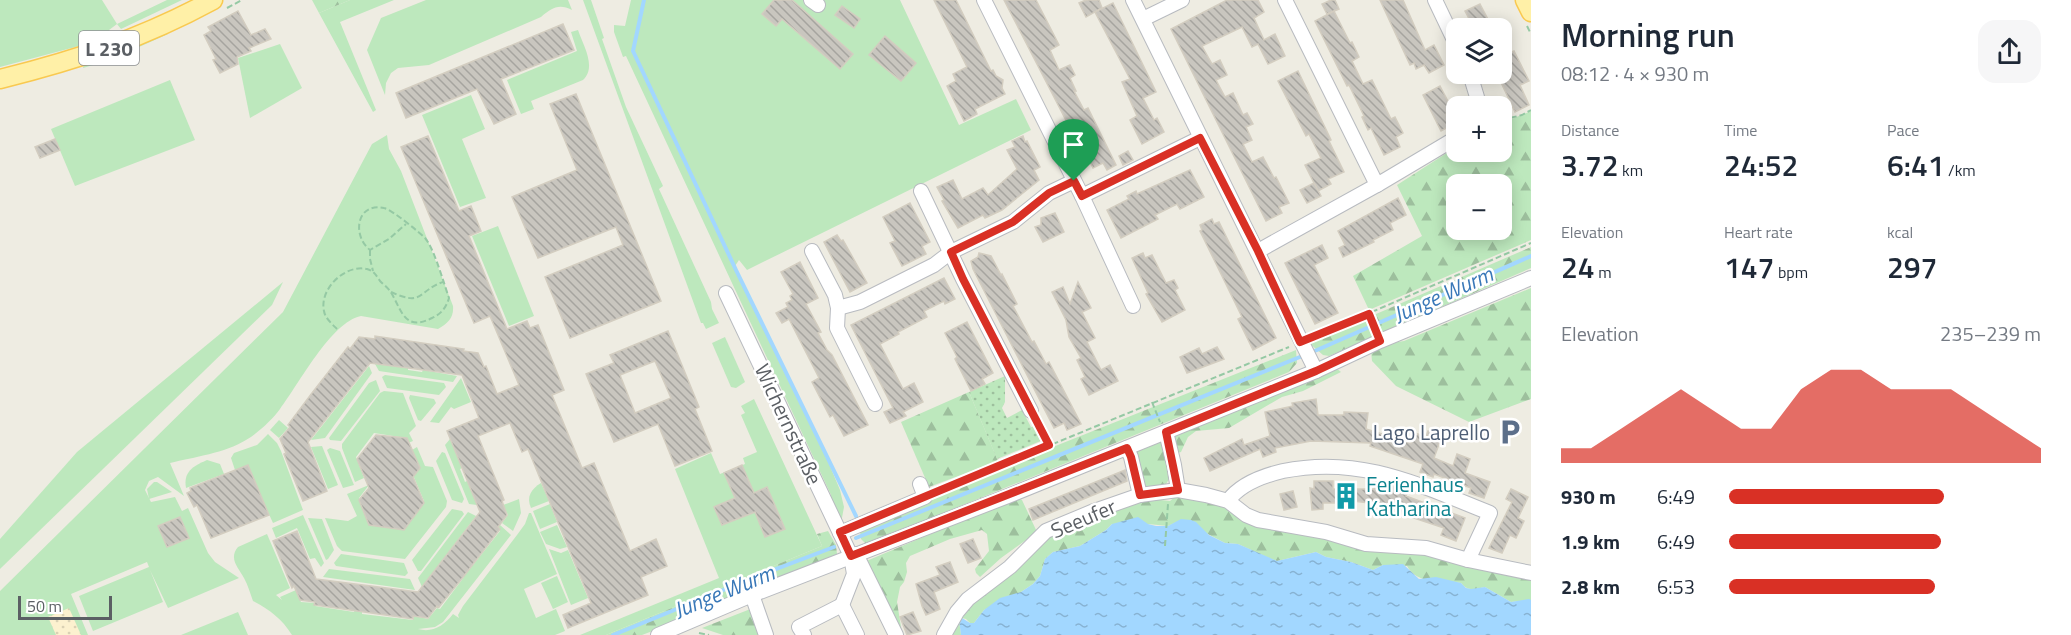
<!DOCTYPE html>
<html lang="en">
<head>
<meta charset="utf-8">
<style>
  body { margin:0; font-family:"Titillium Web",sans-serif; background:#f6f6f7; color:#1f2937; height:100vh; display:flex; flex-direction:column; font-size:22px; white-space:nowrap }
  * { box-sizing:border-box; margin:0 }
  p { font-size:20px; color:#747a83 }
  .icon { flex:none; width:33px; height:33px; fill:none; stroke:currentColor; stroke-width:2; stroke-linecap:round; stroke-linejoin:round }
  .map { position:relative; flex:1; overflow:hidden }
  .panel { display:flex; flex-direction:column; background:#fff; width:540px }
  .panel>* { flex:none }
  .tools { position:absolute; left:1446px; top:18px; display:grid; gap:12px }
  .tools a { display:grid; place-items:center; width:66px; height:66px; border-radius:12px; background:#fff; box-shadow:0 3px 15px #0003; font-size:30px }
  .scale { position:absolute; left:18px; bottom:15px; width:94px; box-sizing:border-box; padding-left:6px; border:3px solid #5b5f64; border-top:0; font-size:16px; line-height:21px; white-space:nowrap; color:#5b5f64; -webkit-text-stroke:4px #fff; paint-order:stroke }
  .pin { position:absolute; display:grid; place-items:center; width:51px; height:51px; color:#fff; margin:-62px -26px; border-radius:50% 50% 50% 0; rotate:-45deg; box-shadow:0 0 6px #0007 }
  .pin .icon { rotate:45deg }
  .round { display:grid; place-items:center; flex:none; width:63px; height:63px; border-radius:18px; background:#f6f6f7 }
  .head { display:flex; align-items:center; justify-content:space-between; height:102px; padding:0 30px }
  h1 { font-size:33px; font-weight:600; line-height:45px }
  .figures { display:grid; grid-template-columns:repeat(3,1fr); gap:9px; height:102px; padding:6px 30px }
  .figures div { display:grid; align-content:center }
  .figures b { font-size:30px; font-weight:600 }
  .figures small { font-size:16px; font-weight:400 }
  .figures p { font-size:16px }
  .chart { height:168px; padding:12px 30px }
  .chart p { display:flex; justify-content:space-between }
  .chart svg { width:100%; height:108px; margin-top:6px; fill:#d93025; opacity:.7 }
  ul { padding:0 30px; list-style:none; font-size:20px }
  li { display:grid; grid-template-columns:96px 72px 1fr; align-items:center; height:45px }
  li i { height:15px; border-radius:8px; background:#d93025 }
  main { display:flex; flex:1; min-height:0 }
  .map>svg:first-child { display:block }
  .green { fill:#bde8bd }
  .forest { fill:url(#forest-firs); fill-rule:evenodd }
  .sand { fill:url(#sand-dots) }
  .park { fill:url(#park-dots) }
  .water { fill:url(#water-ripples) }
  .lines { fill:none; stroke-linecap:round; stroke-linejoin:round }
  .stream { stroke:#a2d7ff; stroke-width:4 }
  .building { fill:url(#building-back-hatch); stroke:#d3cdc0; stroke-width:1.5; fill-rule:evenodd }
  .minor-casing { stroke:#b8bbc0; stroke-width:16 }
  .major-casing { stroke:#f9c950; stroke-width:21 }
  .path { stroke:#95c9a4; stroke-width:2; stroke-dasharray:6 3; stroke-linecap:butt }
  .minor { stroke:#fff; stroke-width:14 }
  .major { stroke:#fff0a7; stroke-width:18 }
  .route-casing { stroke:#fff; stroke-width:12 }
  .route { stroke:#d93025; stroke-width:8 }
  .labels { text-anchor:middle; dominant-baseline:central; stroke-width:5; stroke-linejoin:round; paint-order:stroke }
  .shield { fill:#fff; stroke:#8c8f92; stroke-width:1.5 }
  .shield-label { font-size:20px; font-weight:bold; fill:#5b5f64 }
  .street-label { font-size:21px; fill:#5b5f64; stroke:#fff }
  .service-label { font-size:21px; fill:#4e5e75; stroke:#fff; text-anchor:end }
  .culture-label { font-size:21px; fill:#0d838f; stroke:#fff; text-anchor:start }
  .water-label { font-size:22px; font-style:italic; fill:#3978b8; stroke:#fff }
</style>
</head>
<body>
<main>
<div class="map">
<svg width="1531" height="635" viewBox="0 0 1531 635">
  <defs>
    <pattern id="forest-firs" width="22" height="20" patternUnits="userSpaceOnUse" patternTransform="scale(1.5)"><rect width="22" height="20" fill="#bde8bd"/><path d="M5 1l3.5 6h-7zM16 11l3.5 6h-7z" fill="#9dbf9d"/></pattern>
    <pattern id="sand-dots" width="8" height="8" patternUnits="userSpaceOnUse" patternTransform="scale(1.5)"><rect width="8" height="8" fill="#fcf1cf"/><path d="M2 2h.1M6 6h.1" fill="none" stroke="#dad1b4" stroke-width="1.8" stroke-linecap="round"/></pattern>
    <pattern id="park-dots" width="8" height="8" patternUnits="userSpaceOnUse" patternTransform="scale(1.5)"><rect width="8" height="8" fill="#bde8bd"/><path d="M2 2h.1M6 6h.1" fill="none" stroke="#9dbf9d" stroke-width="1.8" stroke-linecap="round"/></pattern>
    <pattern id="water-ripples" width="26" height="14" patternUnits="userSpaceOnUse" patternTransform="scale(1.5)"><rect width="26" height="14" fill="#a2d7ff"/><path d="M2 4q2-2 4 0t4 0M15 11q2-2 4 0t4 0" fill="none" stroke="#87b2d2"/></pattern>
    <pattern id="building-back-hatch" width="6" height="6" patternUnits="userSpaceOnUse" patternTransform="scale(1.5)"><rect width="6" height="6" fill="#c9c6bf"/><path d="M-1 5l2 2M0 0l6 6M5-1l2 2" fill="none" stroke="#a6a49f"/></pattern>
  </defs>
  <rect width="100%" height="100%" fill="#eeece2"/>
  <!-- green -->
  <g class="green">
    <path d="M0,0H102L117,24L167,0H182L121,29L117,24L109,30L112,35L94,42L0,67Z"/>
    <path d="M350,0H394L340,22L376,110L373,112L319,13Z"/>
    <path d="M426,0H568L572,10C559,3 551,8 541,17L429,65L398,68L391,73L386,83L385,95L367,50L381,18Z"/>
    <path d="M583,0H591L604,38L602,39L626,107L663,186L659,189L711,302L712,309L719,323L706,329L703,323H701Z"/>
    <path d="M631,0H900L959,125L1016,99L1031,130L747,270L739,260L735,266L769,340L817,435L840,490L844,507L841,523L828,497L831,495L626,56L623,57L614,32V25L625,26Z"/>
    <path d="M578,30C583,45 597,67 583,80L531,101L534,109L521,114L507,80L577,51L571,32Z"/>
    <path d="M164,33L168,34L110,60L83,68L84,64Z"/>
    <path d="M280,44L302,88L250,118L238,58Z"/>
    <path d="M170,80L195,140L75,186L51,129Z"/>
    <path d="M471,95L485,129L462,139L486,198L460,207L422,115Z"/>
    <path d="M387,135L389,149L401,171L453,306C454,318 448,323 438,329L361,316C331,322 299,384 280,409C272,420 258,433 246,440C225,453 194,457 170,463L184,496L158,477L149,481L145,490L151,502L175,497L182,511L188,508L208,553L215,562L239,578L168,608L150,570L163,602L93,631L79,596L149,567L147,562L71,594L88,635H0V591L283,312L372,144Z"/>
    <path d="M498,226L534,316L509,326L472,236Z"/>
    <path d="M283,282L272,305L0,569V539L77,452Z"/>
    <path d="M725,337L745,382L736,388L731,387L712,343Z"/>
    <path d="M375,364L408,368V370L422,372L423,370L457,376L453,382L379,371Z"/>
    <path d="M369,366L372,373L325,438L311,440Z"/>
    <path d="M385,375L444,383L446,387L439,395L387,388L382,377Z"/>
    <path d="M461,378L471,402L454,409L451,407L439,423L430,422Z"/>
    <path d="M376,380L380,391L341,441L330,440L329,438L369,383Z"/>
    <path d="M384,391L403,393L416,426L409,433L413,441L408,443L406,438L374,433L356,457L364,478L355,482L342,448V444L380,393Z"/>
    <path d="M410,395L434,399L436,403L421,421L418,420L409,398Z"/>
    <path d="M754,399L822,546L606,635H580L719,578L675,469L711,453L720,474L745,464L743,458L757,452L741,415L745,413L741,406Z"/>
    <path d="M279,420L288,428L279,438L270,430Z"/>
    <path d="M268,434L277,443L281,451L303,510L273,523L247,466L235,470L231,458L234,453L257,445Z"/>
    <path d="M450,439L462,468L460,469L465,482L467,481L477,505L469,504L445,445Z"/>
    <path d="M322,446L338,485L328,489L311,447Z"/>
    <path d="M417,447L425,466L433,467L447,501L446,507L405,559L342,551L337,546L325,518L348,521L357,516L347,494L369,485L359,498L369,523L403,528L424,501L413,475L419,467L412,450Z"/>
    <path d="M330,448L340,451L354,485L343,488L327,450Z"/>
    <path d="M442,452L445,453L464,499L462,503L452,500L436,461Z"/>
    <path d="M207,460L220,464L224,474L186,488C183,472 193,466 207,460Z"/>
    <path d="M154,482H157L172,492L149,499L147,489Z"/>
    <path d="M541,483L549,501L531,508C526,497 531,489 541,483Z"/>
    <path d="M519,499L521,513L513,531L502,523L508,515L503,505Z"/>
    <path d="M550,504L557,522L540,529L533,511Z"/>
    <path d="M452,509L462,511L464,514L421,571H418L412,560Z"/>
    <path d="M468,512L476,516L422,587L418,578Z"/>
    <path d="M529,513H531L557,574L524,589L536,618L556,609L565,631L555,635H292C282,619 270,610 253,601C250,593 248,585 244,578C239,568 228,559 238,547L267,534L290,588L276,595L282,600L280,597L296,590L301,602L315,603V606L354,612L355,609L362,610V614L413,620L414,616L428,619L437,608L440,609L464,577L462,575L466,569L469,570L500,531L497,528L500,525L511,535L443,622L435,627L418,629C432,633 444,626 453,614L459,618L458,615L463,606L517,535L525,524Z"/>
    <path d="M303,515L324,563L321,567L315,558L310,559L297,528L276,538L272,528Z"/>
    <path d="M308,518L322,519L334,550L328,559L326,560Z"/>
    <path d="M557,525L567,547L560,549L546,544L540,532Z"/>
    <path d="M549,549L561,553L568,550L588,598L571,605Z"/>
    <path d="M341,554L404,563L408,573L405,576L336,566L334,563Z"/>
    <path d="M329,569L410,579L415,590L323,577Z"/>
    <path d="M557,576L568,602L553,609L541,583Z"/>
    <path d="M238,612L248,635H181Z"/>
  </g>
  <!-- forest -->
  <g class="forest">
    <path d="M312,0H350L319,13Z"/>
    <path d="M1531,111V240L1369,310L1353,276L1422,236L1397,185L1456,147V152H1502V123ZM1456,184H1502V230H1456Z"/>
    <path d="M1531,247V268L1329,356L1323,355L1309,343Z"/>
    <path d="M1531,288V399L1469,422L1396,386L1372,361L1371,351L1392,343L1404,341Z"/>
    <path d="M1296,350L1297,363L1289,372L870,543L866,544L861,539L860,531L863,528L1003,467Z"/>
    <path d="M1336,368L1341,372L1303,391L1282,397L1229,428L1196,431L1188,437L1181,452L1174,454L1169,437Z"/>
    <path d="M969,392L998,461L929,487L901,422Z"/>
    <path d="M1163,439L1173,472L1165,486L1144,488L1133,451Z"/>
    <path d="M1178,494L1196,497L1285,528L1373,551C1384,553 1395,550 1406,551C1448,555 1490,569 1531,579V600L1511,602L1485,587C1475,589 1468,592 1461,583C1442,580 1417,585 1407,566L1383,565L1373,570L1351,562L1326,557L1316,552L1277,561L1271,559L1238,544L1225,543L1181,520L1168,526L1148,524H1112L1106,530L1080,546L1053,552L1045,559L1040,576L1033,584L1021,592L984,610L974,623H970L966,619L962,618L959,620L961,635H945L957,617L1051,534L1142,498L1170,501Z"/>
    <path d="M1016,498L1022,500L1037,532L1001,558L980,577L976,573L975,569L989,551L987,534L982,530L950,539L910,556L906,563L907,572L904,582L900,587L897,602L902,633L864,562Z"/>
    <path d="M828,531L836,545L837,554L708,610L642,635H606L822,546L817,534Z"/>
    <path d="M753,608L764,635H723L702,628Z"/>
  </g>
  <!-- sand -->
  <path class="sand" d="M69,608L81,635H56L48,617Z"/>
  <!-- park -->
  <path class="park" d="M1005,376V402L1002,408L1007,418L1022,410L1031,427L1036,426L1043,440L997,459L969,392Z"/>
  <!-- water -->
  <path class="water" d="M1138,517L1148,524L1156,526H1168L1181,519L1191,520L1196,522L1209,535L1225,543L1238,544L1277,561L1316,552L1326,557L1351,562L1373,570L1383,565L1403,564L1419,579L1436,577L1461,583L1466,588L1471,589L1485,587L1511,602L1529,599L1531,600V635H961L959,620L962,618L970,623H974L984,610L1000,598L1021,592L1033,584L1040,576L1045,559L1053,552L1080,546L1106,530L1112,524Z"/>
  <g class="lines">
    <!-- stream -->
    <g class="stream">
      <path d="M644,0L633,51L736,270L856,516"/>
      <path d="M856,538L1317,350L1531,256"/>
      <path d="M613,635L755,577L834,547"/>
    </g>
  </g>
  <!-- building -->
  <g class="building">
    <path d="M774,0H792L853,54L840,69L782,19L776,26L762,14Z"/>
    <path d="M934,0H956L991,71L993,70L996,76L1003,80L1002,88L1005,94L975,109L977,114L964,121L947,86L956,81L953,74L967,67Z"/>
    <path d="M1004,0H1036L1059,45L1050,50L1059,70L1070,65L1075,75L1070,78L1076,91H1074L1084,110L1088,108L1116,165L1107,170L1103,163L1093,168L1086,154L1083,155L1078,146L1075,147L1070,136L1073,134Z"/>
    <path d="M1086,0H1099L1102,8L1086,17L1079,3Z"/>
    <path d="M1227,0H1258L1264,12L1254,18L1264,40L1275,34L1285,56L1268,64L1258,44L1252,47L1242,27L1202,46L1212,64L1220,60L1227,75L1216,80L1225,97L1233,93L1243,115L1247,113L1253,124L1246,127L1252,140L1243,144L1252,162L1263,157L1274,178L1276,177L1289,203L1279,207L1282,213L1266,221L1171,29Z"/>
    <path d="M1331,0H1335L1339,9L1327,14L1322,4Z"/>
    <path d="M1380,0H1403L1425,50L1434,45L1444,65L1429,73L1424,65L1416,69L1414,63L1410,65Z"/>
    <path d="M1113,3L1156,92L1143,98L1154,120L1157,118L1164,132L1142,144L1130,120L1137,116L1122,82L1130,79L1095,12Z"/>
    <path d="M1480,4L1491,25L1483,28H1474L1465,11Z"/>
    <path d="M842,6L860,19L854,28L835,15Z"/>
    <path d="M238,11L251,35L265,29L271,39L249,48L251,51L237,57L238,64L220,73L213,60L216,59L204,35L211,31L208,27Z"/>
    <path d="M1334,11L1350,43L1352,42L1359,57L1352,61L1363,84L1372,80L1391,119L1395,117L1403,133L1396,137L1400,147L1384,155L1371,128L1368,130L1362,117L1364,116L1349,85L1347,86L1315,21Z"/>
    <path d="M563,24L574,50L501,79L516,114L494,124L477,89L406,118L396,93Z"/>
    <path d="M885,36L916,63L901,81L869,55Z"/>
    <path d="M1502,38L1509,53L1514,51L1529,81L1520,85L1529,105L1515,112L1497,74H1502Z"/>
    <path d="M1298,71L1331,140L1329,141L1344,172L1328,179L1331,184L1318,191L1305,165L1321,158L1309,134L1306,136L1278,81Z"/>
    <path d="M1440,86L1453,111L1446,114L1452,125L1441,131L1423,95Z"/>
    <path d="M576,94L661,301L570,338L545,277L623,245L616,227L538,258L512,197L577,170L550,104Z"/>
    <path d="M428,136L459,211L471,206L481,231L469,236L507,329L527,321L530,328L538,325L564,390L552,395L582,468L594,463L630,551L656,539L667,566L641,577L648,595L568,628L563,615L591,603L528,449L522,452L510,423L478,436L504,500L502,501L507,515L498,527L500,529L464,576L439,607L437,606L428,618L413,616V619L350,610L314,605L315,602L300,600L294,586L292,588L273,541L297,531L316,579L418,592L480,512L447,431L479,418L462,375L370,363L308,442L327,491L303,501L284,454L286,453L280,439L290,427L288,425L312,393L348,347L350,349L359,337L375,339V336L464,349L463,351L478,353L484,367L486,366L497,394L519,385L490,316L474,323L401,147Z"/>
    <path d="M1023,136L1025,142L1027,141L1040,167L1034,170L1039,180L1002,210L985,218L983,215L958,228L942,201L944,200L937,187L953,180L962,199L983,188L988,195L1017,169L1007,150L1015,147L1012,141Z"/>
    <path d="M55,139L60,150L40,158L35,147Z"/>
    <path d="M1128,151L1133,160L1123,165L1119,156Z"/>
    <path d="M1190,170L1204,197L1180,209L1177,204L1155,215L1158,219L1121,238L1107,210L1129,199L1127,196L1136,191L1137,194Z"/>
    <path d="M1314,183L1321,196L1307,203L1300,190Z"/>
    <path d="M1398,198L1406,215L1390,223L1393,230L1373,240L1374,242L1343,257L1339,248L1345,245L1338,231Z"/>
    <path d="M910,203L930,242L922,246L926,254L902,266L890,243L895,241L883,217Z"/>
    <path d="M1055,213L1064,232L1043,242L1035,227L1041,225V218Z"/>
    <path d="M1212,219L1214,224L1219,222L1276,338L1253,350L1238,319L1242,317L1200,231L1202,230L1200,225Z"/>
    <path d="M837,235L841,241L843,240L867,283L850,292L824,242Z"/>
    <path d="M1322,245L1328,258L1314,265L1338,313L1315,324L1285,263Z"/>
    <path d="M979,253L991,256L1001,275L1002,274L1017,304L1013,306L1032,342L1034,341L1046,364L1049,362L1081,424L1067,430L1064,423L1054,428L973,269L971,261L978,257Z"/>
    <path d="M1143,253L1145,258L1152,255L1166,283L1174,280L1178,288L1175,290L1185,310L1162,322L1146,294L1148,293L1132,258Z"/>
    <path d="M800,262L818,298L806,304L821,332L818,333L827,350L832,355L868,425L844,436L833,415L830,417L812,382L819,378L789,319L782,323L776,313L788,307L786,303L792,300L790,296L793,294L781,272Z"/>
    <path d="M944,278L955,299L945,304L944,301L924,311L927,317L898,332L899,334L880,344L903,389L914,383L923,402L903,412L906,416L890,423L884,412L893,408L851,325Z"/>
    <path d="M1078,282L1091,308L1082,312L1095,338L1087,342L1101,370L1110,365L1118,381L1089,395L1081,379L1085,377L1077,360L1081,358L1069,337L1066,320L1052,292L1063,287L1070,304Z"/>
    <path d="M967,322L993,373L982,379L985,384L971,391L955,359L957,357L945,333Z"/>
    <path d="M668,331L699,407L695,409L712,451L675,466L658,424L614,442L586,374L614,363L610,355ZM655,361L671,398L635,413L620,375Z"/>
    <path d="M1217,347L1224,359L1187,373L1180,357L1199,348L1202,354Z"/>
    <path d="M1316,399L1318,415H1344V412L1368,413L1366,429L1411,443L1415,433L1426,437L1428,431L1442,436L1434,458L1453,466L1457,454L1470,459L1465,473L1490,482L1484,498L1469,493L1471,488L1434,474L1433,477L1420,472L1423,464L1370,446L1371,443L1311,441L1275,448L1276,452L1263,457L1260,449L1210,471L1204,458L1242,439L1244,445L1270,436L1265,412L1293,406L1292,403Z"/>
    <path d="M376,435L407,438L420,468L413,477L424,503L404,530L369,525L359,500L369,488L357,459Z"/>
    <path d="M248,465L269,515L211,538L197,505L194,507L187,493L191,491L190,488Z"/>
    <path d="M742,465L754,493L767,487L785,529L765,537L755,512L722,525L714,507L735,498L724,473Z"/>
    <path d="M1125,470L1127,481L1033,520L1029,509Z"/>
    <path d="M1314,481H1333V489H1374L1376,482L1387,484L1408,491L1406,496L1465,518L1456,541L1441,535L1444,528L1393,511L1394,506L1353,501V503H1323V509L1312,510L1310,488L1314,489Z"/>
    <path d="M1511,489L1528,497L1518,518L1524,521L1516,538L1510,535L1502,553L1489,548L1512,502L1506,499Z"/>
    <path d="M1293,491L1297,507L1284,510L1280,494Z"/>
    <path d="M180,517L189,538L167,547L158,526Z"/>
    <path d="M973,539L981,558L968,563L960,544Z"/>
    <path d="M950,562L958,582L934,592L940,609L926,615L922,606L916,584L940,575L936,567Z"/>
    <path d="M913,612L921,631L907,635L900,617Z"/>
  </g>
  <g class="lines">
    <defs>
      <g id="minor">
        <path d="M811,0L818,5"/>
        <path d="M984,0L1082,196L1133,306"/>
        <path d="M1133,0L1316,371"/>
        <path d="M1285,0L1377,185"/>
        <path d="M1435,0L1456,44"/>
        <path d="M1143,19L1182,0"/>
        <path d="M1470,74L1477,97L1476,106"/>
        <path d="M921,191L963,279L1031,411"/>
        <path d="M1082,196L1200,138"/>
        <path d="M812,251L835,295L838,308L837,328L875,404"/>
        <path d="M1258,251L1377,185L1456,138"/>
        <path d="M726,293L851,556L854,574L842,605"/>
        <path d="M838,308L860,302L934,265L951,252L1013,222L1049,193L1074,181"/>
        <path d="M1166,432L1174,465L1178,490"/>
        <path d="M1127,448L1131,457L1140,495"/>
        <path d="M1228,501C1240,484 1262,476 1283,471C1361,455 1419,485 1490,513L1468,560"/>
        <path d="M840,533L925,497L920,484"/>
        <path d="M856,554L896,635"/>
        <path d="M752,595L766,635"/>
        <path d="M658,635L752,595L1008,496L1316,371L1380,341L1531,278"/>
        <path d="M804,635L799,627L842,605L857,635"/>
        <path d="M944,635L957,612L968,599L1010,567L1046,531L1094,511L1140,495L1178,490L1206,495L1228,501L1246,515L1258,520L1326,532L1366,544L1426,548L1468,560L1531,573"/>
      </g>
      <g id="major">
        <path d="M1525,0L1531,12"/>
        <path d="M0,79C77,60 143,38 213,0"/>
      </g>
    </defs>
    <!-- minor casing -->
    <use href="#minor" class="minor-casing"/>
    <!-- major casing -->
    <use href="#major" class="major-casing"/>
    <!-- path -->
    <g class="path">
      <path d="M227,8L242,0"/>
      <path d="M1527,26L1531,34"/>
      <path d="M1502,120L1522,115L1531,110"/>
      <path d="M370,250V259L373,271"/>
      <path d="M391,292C424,307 417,291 443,282"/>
      <path d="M1369,314L1375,328"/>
      <path d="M337,329C332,324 325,318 324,311C319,289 345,264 367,269C374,271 376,275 380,281C383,284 387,287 390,291C401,307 403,333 432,318C441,314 446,308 449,298C444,284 434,248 425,238C419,232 391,209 384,208C356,202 352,236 370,250L389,239L406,224"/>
      <path d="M1314,337L1531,243"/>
      <path d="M1152,402L1160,422"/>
      <path d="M1036,421L1049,445"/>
      <path d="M936,492L1289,347"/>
      <path d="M1165,546L1168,504"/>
      <path d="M699,633L709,635"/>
    </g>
    <!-- minor -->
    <use href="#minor" class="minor"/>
    <!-- major -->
    <use href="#major" class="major"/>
  </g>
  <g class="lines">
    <defs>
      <path id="route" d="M1200,138L1258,251L1300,342L1369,314L1380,341L1316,371L1166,432L1178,490L1140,495L1131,457L1127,448L851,556L840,532L1049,445L963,279L951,252L1013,222L1049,193L1074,181L1082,196Z"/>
    </defs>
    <!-- route casing -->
    <use href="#route" class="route-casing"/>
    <!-- route -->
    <use href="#route" class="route"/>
  </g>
  <!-- icons -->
  <defs>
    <symbol id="parking-bare" viewBox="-9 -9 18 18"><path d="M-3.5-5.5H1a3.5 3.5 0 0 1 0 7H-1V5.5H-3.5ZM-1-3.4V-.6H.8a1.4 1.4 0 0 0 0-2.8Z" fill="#5c6f8a" stroke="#fff" stroke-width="2.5" paint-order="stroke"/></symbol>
    <symbol id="building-bare" viewBox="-9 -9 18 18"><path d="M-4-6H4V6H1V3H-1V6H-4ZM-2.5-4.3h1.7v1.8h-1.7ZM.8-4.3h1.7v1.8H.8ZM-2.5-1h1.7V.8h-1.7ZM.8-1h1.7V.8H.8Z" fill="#0f9aa8" stroke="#fff" stroke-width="2.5" paint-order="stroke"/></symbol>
  </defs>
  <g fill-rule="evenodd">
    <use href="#parking-bare" x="1491" y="413" width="38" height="38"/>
    <use href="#building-bare" x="1327" y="477" width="38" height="38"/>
  </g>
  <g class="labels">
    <!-- shield labels -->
    <rect class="shield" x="79" y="31" width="60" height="34" rx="4.5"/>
    <g class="shield-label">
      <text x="109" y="48">L 230</text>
    </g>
    <!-- street labels -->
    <g class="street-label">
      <text transform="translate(789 424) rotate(65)">Wichernstraße</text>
      <text transform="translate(1083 518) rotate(-23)">Seeufer</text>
    </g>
    <!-- service labels -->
    <g class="service-label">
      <text x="1490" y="432">Lago Laprello</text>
    </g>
    <!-- culture labels -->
    <g class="culture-label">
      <text x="1366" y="484">Ferienhaus<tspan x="1366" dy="24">Katharina</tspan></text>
    </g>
    <!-- water labels -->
    <g class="water-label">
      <text transform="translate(1443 294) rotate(-24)">Junge Wurm</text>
      <text transform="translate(724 591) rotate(-22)">Junge Wurm</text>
    </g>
  </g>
</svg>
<div class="tools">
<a><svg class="icon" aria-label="layers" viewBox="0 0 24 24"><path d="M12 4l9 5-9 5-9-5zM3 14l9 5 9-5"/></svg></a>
<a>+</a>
<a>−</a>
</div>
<div class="scale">50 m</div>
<div class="pin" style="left:1074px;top:181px;background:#1e9e55"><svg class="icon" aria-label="arrive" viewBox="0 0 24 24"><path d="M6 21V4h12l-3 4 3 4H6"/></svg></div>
</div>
<section class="panel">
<div class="head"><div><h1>Morning run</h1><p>08:12 · 4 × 930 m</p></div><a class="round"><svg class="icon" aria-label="share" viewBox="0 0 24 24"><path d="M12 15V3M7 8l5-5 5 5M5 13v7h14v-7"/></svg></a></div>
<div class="figures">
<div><p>Distance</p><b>3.72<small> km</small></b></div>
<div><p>Time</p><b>24:52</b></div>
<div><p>Pace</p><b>6:41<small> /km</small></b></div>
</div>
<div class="figures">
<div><p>Elevation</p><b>24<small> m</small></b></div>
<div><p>Heart rate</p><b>147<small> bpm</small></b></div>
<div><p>kcal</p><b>297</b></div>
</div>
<div class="chart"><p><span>Elevation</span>235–239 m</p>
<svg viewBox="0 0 160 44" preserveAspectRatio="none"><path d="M0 44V38L10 38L20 30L30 22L40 14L50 22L60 30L70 30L80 14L90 6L100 6L110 14L120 14L130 14L140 22L150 30L160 38V44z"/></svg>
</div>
<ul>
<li><b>930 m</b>6:49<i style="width:69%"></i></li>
<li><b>1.9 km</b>6:49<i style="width:68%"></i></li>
<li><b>2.8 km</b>6:53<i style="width:66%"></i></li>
</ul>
</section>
</main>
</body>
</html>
